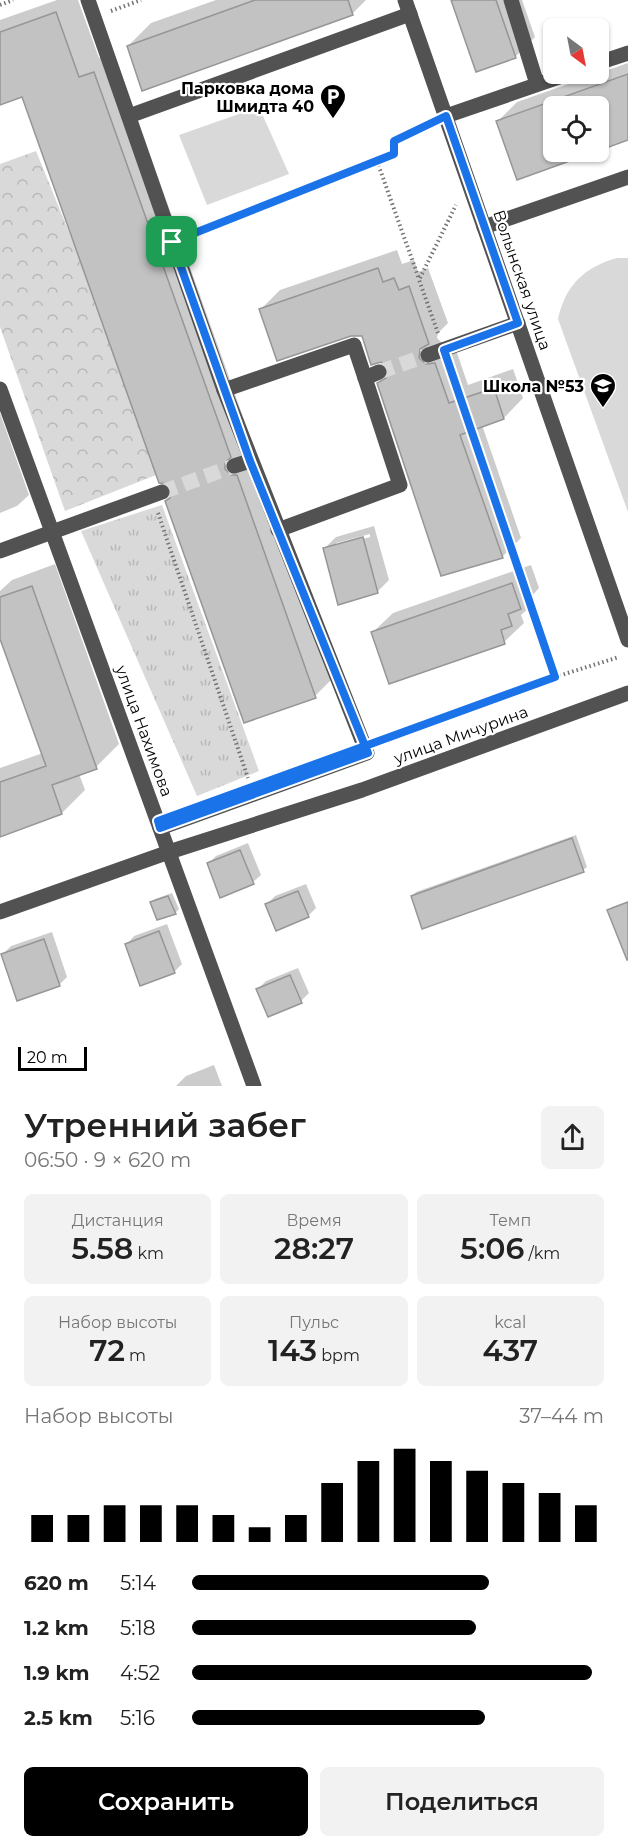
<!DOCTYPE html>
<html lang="ru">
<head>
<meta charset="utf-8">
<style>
  body { margin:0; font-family:Montserrat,sans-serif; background:#f2f2f2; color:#222; height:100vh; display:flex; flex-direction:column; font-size:22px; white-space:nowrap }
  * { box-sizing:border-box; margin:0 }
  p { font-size:20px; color:#767676 }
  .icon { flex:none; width:33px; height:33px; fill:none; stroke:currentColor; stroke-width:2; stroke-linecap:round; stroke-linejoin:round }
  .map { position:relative; height:1086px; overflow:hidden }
  .details { display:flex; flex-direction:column; background:#fff; flex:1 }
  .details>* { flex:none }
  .needle { width:39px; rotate:148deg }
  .controls { position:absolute; left:543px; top:18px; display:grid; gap:12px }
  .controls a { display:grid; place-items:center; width:66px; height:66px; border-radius:9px; background:#fff; box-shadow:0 2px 4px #0004; font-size:30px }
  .scale { position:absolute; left:18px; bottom:15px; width:69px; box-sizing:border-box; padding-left:6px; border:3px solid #000; border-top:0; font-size:16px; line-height:21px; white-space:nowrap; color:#000; -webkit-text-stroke:4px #fff; paint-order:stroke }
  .pin { position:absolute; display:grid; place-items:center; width:51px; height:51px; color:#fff; margin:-26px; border-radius:12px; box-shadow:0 3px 9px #0006 }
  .round { display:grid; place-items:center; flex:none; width:63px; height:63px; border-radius:9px; background:#f2f2f2 }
  .head { display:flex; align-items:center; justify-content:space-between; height:102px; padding:0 24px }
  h1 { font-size:33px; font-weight:600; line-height:45px }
  .metrics { display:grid; grid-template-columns:repeat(3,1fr); gap:9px; height:102px; padding:6px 24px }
  .metrics div { display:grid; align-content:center; border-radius:9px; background:#f2f2f2; text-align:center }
  .metrics b { font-size:30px; font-weight:600 }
  .metrics small { font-size:16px; font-weight:400 }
  .metrics p { font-size:16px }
  .chart { height:168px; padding:12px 24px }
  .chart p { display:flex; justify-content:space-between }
  .chart svg { width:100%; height:108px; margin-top:6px; stroke:#000; stroke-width:6 }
  .button { display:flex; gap:12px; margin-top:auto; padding:12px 24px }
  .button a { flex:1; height:69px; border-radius:9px; background:#000; color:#fff; font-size:24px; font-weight:600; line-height:69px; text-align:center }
  .button a+a { background:#f2f2f2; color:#222 }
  ul { padding:0 24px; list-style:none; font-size:20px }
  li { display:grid; grid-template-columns:96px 72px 1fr; align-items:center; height:45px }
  li i { height:15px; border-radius:8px; background:#000 }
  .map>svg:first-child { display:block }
  .grass { fill:url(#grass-tufts) }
  .forest { fill:url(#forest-crowns) }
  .park { fill:#d9d9d9 }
  .shadow { fill:#0003; fill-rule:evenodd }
  .building { fill:#c2c2c2; stroke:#969696; stroke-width:1.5 }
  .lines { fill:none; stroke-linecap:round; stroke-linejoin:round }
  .minor-tunnel { stroke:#d9d9d9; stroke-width:15; stroke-dasharray:15 8; stroke-linecap:butt }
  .path { stroke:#747474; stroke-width:4; stroke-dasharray:1.5 3; stroke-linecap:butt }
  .minor { stroke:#525252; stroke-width:15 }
  .route-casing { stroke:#fff; stroke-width:12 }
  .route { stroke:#1a73e8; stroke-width:8 }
  .labels { text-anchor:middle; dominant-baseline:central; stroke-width:4.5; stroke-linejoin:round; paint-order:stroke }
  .poi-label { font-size:16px; font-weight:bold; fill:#000; stroke:#fff; text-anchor:end }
  .street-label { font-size:16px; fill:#000; stroke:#fff }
</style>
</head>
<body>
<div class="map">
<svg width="628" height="1086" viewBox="0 0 628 1086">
  <defs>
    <pattern id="grass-tufts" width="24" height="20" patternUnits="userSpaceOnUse" patternTransform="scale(1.5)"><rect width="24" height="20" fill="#d9d9d9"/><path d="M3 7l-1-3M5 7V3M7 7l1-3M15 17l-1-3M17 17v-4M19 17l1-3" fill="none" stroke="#b8b8b8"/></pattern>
    <pattern id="forest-crowns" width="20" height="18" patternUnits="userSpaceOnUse" patternTransform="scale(1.5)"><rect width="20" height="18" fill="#d9d9d9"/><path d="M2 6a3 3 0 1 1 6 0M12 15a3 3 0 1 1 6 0" fill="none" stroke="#b8b8b8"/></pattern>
  </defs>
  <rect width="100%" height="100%" fill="#fff"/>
  <!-- grass -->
  <path class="grass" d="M162,505L259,771L197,796L81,531Z"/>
  <!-- forest -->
  <path class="forest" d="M36,151L166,471L65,511L0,327V164Z"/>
  <!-- park -->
  <g class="park">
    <path d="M259,107L289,174L207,205L179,135Z"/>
    <path d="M617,258H628V512L558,319C565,286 584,267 617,258Z"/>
  </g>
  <!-- shadow -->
  <g class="shadow">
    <path d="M57,0H78L99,58L114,53L335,676L315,696L245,721L171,497L173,489L23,95L0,104V20Z"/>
    <path d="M216,0H366L352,14L128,46L151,23Z"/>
    <path d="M452,0H522L535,37L516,56L477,70Z"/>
    <path d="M628,63V139L598,106H554V152H592L518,178L498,121L517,102Z"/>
    <path d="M397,250L402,264L414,260L418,272L428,268L448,323L438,333L437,338L445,346L454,344L468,385L513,369L523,398L504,418L482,425L521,538L502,557L379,384L389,374V367L363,335L261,309L280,290Z"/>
    <path d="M0,413L29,495L17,506L0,513Z"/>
    <path d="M374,526L389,580L377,592L324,549L336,537ZM370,534V537L336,546V543Z"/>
    <path d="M55,564L119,744L96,767L79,774L85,790L62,813L0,835V768L43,753L0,634V591L12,580Z"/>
    <path d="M531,565L539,588L529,599L531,606L521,615L524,623L504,642L373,632L393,613Z"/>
    <path d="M576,835L587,867L583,870L412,896L416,892Z"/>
    <path d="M248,843L261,875L253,882L208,864L216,856Z"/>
    <path d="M306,884L316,908L308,916L267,904L275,896Z"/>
    <path d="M172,893L179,909L175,913L152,902L155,899Z"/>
    <path d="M628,901V960L609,910L612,907Z"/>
    <path d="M167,924L182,964L174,972L127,944L134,936Z"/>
    <path d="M52,932L67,977L59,985L3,954L11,946Z"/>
    <path d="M298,968L309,993L301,1001L258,989L266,981Z"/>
    <path d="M214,1065L222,1086H176L186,1076Z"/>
  </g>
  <!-- building -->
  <g class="building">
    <path d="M255,0H348L353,15L142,91L127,46Z"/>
    <path d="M451,0H496L516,58L476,72Z"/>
    <path d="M56,12L79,77L94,72L231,457L225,463V469L231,475H237L316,698L244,723L165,501L170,498L171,489L168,484L159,483L22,97L0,105V32Z"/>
    <path d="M628,74V140L598,151V106H554V152H589V154L517,180L496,121Z"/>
    <path d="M378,268L383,282L394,278L399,290L409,286L429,344L420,349L419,358L426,364L435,363L449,403L494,388L504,419L460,435L503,558L441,576L377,383L386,378L388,369L381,362L371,365L362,336H351L277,361L259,309Z"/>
    <path d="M363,537L378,593L338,605L323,548Z"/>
    <path d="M512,583L521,609L508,614L512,626L501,630L505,644L389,684L371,632Z"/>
    <path d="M32,586L97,769L52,785L62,814L0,837V782L46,766L0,639V597Z"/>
    <path d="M572,838L584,872L422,929L411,896Z"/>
    <path d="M240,850L254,884L220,898L207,863Z"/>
    <path d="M298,891L309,917L276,931L265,904Z"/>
    <path d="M168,896L176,914L157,920L150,902Z"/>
    <path d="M628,902V960H627L607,910Z"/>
    <path d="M159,931L175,973L140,986L125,944Z"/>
    <path d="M44,939L60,986L17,1001L1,954Z"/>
    <path d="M290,975L302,1003L268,1017L256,989Z"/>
  </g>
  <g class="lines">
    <!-- minor-tunnel -->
    <g class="minor-tunnel">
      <path d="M379,372L428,355"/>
      <path d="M162,492L234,466"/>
    </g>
    <!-- path -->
    <g class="path">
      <path d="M0,5L13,0"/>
      <path d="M111,11L141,0"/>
      <path d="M377,161L419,279"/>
      <path d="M190,235L394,154V141L429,124"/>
      <path d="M438,333L419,280L456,205"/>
      <path d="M158,513L248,778"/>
      <path d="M555,677L619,657"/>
      <path d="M381,740L555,677L449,366"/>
    </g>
    <!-- minor -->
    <g class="minor">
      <path d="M88,0L224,390L367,753L160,828"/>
      <path d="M405,0L628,640"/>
      <path d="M511,0L537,84"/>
      <path d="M598,63L628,53"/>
      <path d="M129,116L410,14"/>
      <path d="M446,116L568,74"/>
      <path d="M484,227L628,177"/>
      <path d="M428,355L518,323"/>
      <path d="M0,389L254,1086"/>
      <path d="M224,390L354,345L365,378"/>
      <path d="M234,466L250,461"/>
      <path d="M278,530L400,485L365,378L379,372"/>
      <path d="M0,551L162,492"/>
      <path d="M0,912L169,852L362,790L628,693"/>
    </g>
  </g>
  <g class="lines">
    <defs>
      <path id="route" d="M172,242L250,461L365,746L158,821L160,828L368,753L365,746L555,677L444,350L518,323L446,116L394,141V154L172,242"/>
    </defs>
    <!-- route casing -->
    <use href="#route" class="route-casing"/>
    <!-- route -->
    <use href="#route" class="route"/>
  </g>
  <!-- icons -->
  <defs>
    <symbol id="parking-pin" viewBox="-11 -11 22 30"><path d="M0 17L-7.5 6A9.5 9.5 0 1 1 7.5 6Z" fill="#000" stroke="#fff"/><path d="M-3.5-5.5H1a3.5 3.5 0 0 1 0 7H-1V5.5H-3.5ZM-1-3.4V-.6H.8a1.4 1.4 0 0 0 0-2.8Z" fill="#fff"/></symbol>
    <symbol id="school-pin" viewBox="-11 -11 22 30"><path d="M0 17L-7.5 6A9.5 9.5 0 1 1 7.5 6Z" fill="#000" stroke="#fff"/><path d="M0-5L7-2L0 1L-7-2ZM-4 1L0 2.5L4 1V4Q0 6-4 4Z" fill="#fff"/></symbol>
  </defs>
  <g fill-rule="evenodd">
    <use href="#parking-pin" x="318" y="82" width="30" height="40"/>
    <use href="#school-pin" x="588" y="371" width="30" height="40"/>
  </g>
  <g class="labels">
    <!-- poi labels -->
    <g class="poi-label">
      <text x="314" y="88">Парковка дома<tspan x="314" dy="18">Шмидта 40</tspan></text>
      <text x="584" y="386">Школа №53</text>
    </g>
    <!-- street labels -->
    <g class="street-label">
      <text transform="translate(522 280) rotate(71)">Волынская улица</text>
      <text transform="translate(144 731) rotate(70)">улица Нахимова</text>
      <text transform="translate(461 735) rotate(-20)">улица Мичурина</text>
    </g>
  </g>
</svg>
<div class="controls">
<a><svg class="needle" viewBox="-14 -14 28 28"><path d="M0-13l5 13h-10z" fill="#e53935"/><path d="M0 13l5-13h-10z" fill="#767676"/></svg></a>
<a><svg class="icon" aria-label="locate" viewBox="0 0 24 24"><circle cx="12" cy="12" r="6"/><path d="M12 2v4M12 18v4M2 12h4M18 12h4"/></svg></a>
</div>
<div class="scale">20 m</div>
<div class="pin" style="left:172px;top:242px;background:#1e9e55"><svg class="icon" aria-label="arrive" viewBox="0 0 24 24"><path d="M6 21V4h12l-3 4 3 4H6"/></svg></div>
</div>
<section class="details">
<div class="head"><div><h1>Утренний забег</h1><p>06:50 · 9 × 620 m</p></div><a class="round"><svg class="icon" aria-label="share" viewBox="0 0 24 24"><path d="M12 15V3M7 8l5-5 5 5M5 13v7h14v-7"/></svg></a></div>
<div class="metrics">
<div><p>Дистанция</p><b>5.58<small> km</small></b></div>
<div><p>Время</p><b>28:27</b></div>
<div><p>Темп</p><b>5:06<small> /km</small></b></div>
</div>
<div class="metrics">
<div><p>Набор высоты</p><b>72<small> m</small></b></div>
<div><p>Пульс</p><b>143<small> bpm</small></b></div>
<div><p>kcal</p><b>437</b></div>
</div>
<div class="chart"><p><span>Набор высоты</span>37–44 m</p>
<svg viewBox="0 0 160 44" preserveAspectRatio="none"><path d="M5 44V33M15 44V33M25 44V29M35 44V29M45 44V29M55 44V33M65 44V38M75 44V33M85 44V20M95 44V11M105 44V6M115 44V11M125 44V15M135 44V20M145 44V24M155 44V29"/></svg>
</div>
<ul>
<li><b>620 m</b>5:14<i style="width:72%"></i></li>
<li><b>1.2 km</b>5:18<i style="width:69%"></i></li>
<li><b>1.9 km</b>4:52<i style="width:97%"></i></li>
<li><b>2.5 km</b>5:16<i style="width:71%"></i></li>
</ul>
<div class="button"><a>Сохранить</a><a>Поделиться</a></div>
</section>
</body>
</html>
